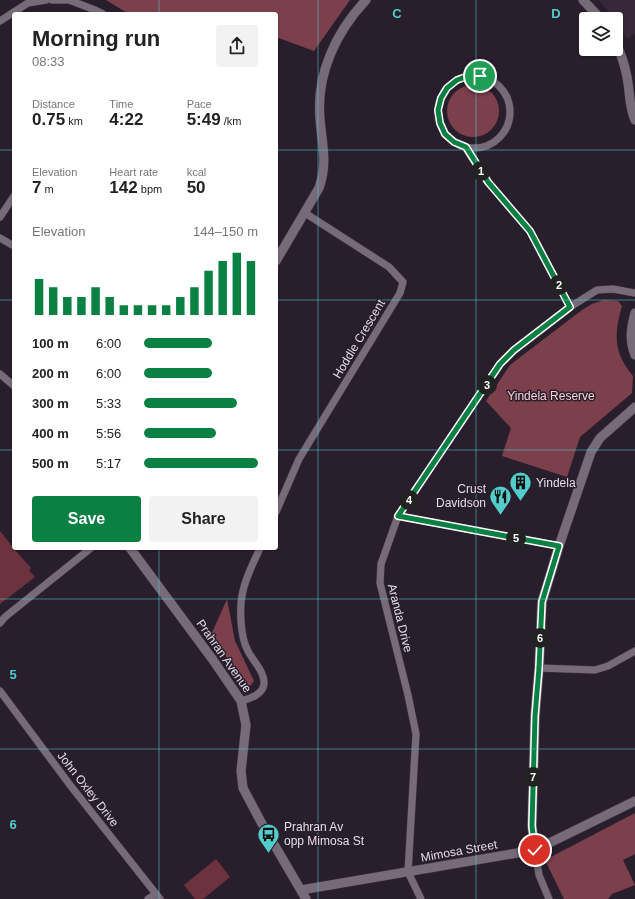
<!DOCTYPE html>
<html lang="en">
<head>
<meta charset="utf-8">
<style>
  body { margin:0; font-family:Helvetica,sans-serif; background:#f2f2f2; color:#222; height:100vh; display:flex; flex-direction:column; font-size:15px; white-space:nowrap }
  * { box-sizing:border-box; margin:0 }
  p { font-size:13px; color:#767676 }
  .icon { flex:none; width:22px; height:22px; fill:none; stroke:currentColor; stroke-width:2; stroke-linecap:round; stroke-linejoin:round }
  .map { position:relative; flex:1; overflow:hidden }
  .details { position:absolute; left:12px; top:12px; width:266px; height:538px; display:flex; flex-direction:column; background:#fff; border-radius:4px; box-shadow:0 1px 3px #0004 }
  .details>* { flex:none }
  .tools { position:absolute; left:579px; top:12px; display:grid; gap:8px }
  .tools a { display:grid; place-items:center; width:44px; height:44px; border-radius:4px; background:#fff; box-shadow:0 1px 3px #0004; font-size:20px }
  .pin { position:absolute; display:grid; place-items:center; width:34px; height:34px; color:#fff; margin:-17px; border:2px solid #fff; border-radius:50%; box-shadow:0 1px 4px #0007 }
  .km { position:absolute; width:20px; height:20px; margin:-10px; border-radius:50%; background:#222; color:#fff; font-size:11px; line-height:20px; text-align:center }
  .round { display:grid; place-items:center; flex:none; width:42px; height:42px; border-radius:4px; background:#f2f2f2 }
  .summary { display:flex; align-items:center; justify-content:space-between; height:68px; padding:0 20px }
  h1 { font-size:22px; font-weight:700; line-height:30px }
  .metrics { display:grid; grid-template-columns:repeat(3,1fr); gap:6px; height:68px; padding:4px 20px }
  .metrics div { display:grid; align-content:center }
  .metrics b { font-size:17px; font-weight:700 }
  .metrics small { font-size:11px; font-weight:400 }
  .metrics p { font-size:11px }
  .chart { height:112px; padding:8px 20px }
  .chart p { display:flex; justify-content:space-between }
  .chart svg { width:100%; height:72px; margin-top:4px; stroke:#0b8043; stroke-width:6 }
  .cta { display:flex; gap:8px; margin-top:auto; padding:8px 20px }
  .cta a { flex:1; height:46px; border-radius:4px; background:#0b8043; color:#fff; font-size:16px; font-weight:700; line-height:46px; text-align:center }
  .cta a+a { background:#f2f2f2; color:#222 }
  ul { padding:0 20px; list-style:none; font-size:13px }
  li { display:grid; grid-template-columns:64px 48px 1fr; align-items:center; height:30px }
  li i { height:10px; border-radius:5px; background:#0b8043 }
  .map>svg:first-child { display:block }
  .built { fill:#36283a }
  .green { fill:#6c333e }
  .forest { fill:#7c404c }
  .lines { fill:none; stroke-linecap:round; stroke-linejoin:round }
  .minor-casing { stroke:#443c46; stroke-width:8 }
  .tertiary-casing { stroke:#443c46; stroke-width:10 }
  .minor { stroke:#776b7a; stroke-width:7 }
  .tertiary { stroke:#776b7a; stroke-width:9 }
  .route-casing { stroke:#fff; stroke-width:8 }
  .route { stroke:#0b8043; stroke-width:5 }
  .grid { fill:none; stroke:#52cdcc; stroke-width:1; stroke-opacity:0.55 }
  .labels { text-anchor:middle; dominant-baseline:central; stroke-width:3; stroke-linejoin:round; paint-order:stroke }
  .street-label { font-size:12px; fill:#e3dce5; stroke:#291f2c }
  .park-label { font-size:12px; fill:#fad1d7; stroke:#291f2c }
  .poi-label { font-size:12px; fill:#e3dce5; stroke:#291f2c; text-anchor:start }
  .grid-label { font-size:13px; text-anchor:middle; font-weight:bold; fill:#52cdcc; stroke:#291f2c; stroke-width:3; stroke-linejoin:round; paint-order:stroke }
</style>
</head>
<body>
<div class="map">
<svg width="635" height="899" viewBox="0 0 635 899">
  <rect width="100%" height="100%" fill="#291f2c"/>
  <!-- built -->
  <path class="built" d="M599,0H635V34L627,38L616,22V19H614Z"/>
  <!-- green -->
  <g class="green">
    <path d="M0,531L15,550L31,568L29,570L35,577L0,604Z"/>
    <path d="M216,859L230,877L203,899H195L184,885Z"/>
  </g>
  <!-- forest -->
  <g class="forest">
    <path d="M106,0H350L314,51L276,37V14H129Z"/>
    <circle cx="473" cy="111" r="26"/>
    <path d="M604,300L618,301L622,306C614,333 613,353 633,376L632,393L580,437L567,477L502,456L511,428L486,401L510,365L582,310L592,304Z"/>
    <path d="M227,599L235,641L254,681L250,686L244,683L211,635Z"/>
    <path d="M635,813V854L623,860L635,885L612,894L608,899H564L545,860Z"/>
  </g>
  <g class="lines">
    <defs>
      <g id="minor">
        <path d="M52,0H69L95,10L103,14"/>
        <path d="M0,21L28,3L46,0"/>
        <circle cx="474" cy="112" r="36"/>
        <path d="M465,147L488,182L530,231L570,307"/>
        <path d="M0,217L14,196"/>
        <path d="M0,238L14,246"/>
        <path d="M0,374L14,386"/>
        <path d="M276,512L299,459L400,293L403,282L389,267L305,213"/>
        <path d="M398,516L559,546"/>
        <path d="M0,623L5,617L91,548"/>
        <path d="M539,668L595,670L608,666L635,651"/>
        <path d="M0,691L70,785L160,899"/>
        <path d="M241,701C250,699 263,694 264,684C265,672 253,661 248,651C240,637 239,606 243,591C246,576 254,562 260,548"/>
        <path d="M535,850L539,875L549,899"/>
        <path d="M148,899L156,894"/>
        <path d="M421,899L408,872L416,734L408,695L380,583L381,564L398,516L500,364L514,350L570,307L597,290L613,289L635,293"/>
      </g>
      <g id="tertiary">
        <path d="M583,0L601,19"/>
        <path d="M616,44C621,53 625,67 627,77C630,92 629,107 635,120"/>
        <path d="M276,261L319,188C328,162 322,145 320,119C316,74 336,32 366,0"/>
        <path d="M635,313C631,328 629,340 635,355"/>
        <path d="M130,548L213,660L241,701L246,725L241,771L243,788L261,822L306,899"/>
        <path d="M535,850L532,826L535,716L539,668L542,602L559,546L591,452L600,438L635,407"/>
        <path d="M301,890L535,850L635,801"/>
      </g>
    </defs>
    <!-- minor casing -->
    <use href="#minor" class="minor-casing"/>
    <!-- tertiary casing -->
    <use href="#tertiary" class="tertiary-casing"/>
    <!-- minor -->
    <use href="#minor" class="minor"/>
    <!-- tertiary -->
    <use href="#tertiary" class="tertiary"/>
  </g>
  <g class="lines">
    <defs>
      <path id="route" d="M480,76H468L457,80L447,88L441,98L438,110L440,123L445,134L454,142L466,147L488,182L530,231L570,307L514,350L500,364L398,516L559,546L542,602L539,668L535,716L532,826L535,850"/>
    </defs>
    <!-- route casing -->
    <use href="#route" class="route-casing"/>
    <!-- route -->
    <use href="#route" class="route"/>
  </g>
  <!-- grid -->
  <path class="grid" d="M159,0V14M318,0V899M476,0V899M0,150H14M276,150H635M0,300H14M276,300H635M0,450H14M276,450H635M159,548V899M0,599H635M0,749H635"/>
  <!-- icons -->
  <defs>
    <symbol id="building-pin" viewBox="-11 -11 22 30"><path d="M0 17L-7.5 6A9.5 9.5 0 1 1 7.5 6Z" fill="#52cdcc" stroke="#291f2c"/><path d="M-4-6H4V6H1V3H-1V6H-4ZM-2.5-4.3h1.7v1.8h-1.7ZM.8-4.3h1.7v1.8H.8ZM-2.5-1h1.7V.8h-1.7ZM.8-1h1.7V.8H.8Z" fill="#111"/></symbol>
    <symbol id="restaurant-pin" viewBox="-11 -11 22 30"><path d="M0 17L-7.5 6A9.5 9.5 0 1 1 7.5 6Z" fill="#52cdcc" stroke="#291f2c"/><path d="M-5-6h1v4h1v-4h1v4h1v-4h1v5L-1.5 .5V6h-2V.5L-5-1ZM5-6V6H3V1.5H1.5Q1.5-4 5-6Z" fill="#111"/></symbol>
    <symbol id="bus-pin" viewBox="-11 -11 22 30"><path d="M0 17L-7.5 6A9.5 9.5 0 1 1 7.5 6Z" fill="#52cdcc" stroke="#291f2c"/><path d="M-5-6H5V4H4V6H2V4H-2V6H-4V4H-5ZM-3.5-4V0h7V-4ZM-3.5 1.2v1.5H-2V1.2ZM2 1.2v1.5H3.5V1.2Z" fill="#111"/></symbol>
  </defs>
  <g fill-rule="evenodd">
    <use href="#building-pin" x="508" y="470" width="25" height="34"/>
    <use href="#restaurant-pin" x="488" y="484" width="25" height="34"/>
    <use href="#bus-pin" x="256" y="822" width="25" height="34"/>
  </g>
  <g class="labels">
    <!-- street labels -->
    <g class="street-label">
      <text transform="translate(359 339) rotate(-59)">Hoddle Crescent</text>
      <text transform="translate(400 618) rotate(76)">Aranda Drive</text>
      <text transform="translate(224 656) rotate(55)">Prahran Avenue</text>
      <text transform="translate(88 789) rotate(52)">John Oxley Drive</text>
      <text transform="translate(459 851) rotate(-10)">Mimosa Street</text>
    </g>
    <!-- park labels -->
    <g class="park-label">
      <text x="551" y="396">Yindela Reserve</text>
    </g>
    <!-- poi labels -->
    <g class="poi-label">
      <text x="536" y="483">Yindela</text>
      <text x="486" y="489" text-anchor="end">Crust<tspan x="486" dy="14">Davidson</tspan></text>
      <text x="284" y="827">Prahran Av<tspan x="284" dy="14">opp Mimosa St</tspan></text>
    </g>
  </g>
  <g class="grid-label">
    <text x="397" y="18">C</text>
    <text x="556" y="18">D</text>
    <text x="13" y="679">5</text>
    <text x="13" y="829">6</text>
  </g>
</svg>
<div class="tools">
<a><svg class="icon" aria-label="layers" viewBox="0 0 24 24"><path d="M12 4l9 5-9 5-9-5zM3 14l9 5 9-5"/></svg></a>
</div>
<div class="pin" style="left:480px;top:76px;background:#1e9e55"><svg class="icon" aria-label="arrive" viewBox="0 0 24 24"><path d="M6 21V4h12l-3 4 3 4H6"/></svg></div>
<div class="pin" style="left:535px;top:850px;background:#d93025"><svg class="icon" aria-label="check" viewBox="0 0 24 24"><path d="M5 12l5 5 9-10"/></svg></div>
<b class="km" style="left:481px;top:171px">1</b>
<b class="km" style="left:559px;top:285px">2</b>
<b class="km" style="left:487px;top:385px">3</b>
<b class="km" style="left:409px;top:500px">4</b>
<b class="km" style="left:516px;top:538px">5</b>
<b class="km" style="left:540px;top:638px">6</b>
<b class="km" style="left:533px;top:777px">7</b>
<section class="details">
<div class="summary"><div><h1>Morning run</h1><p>08:33</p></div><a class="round"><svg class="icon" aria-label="share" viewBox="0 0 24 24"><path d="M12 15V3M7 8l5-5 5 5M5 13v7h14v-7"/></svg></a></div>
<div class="metrics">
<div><p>Distance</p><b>0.75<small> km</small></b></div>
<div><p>Time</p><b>4:22</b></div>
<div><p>Pace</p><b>5:49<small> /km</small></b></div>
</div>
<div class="metrics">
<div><p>Elevation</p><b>7<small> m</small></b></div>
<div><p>Heart rate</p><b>142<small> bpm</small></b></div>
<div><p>kcal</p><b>50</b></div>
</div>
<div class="chart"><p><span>Elevation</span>144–150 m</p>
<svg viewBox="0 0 160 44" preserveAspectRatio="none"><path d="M5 44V22M15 44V27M25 44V33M35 44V33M45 44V27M55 44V33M65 44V38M75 44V38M85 44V38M95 44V38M105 44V33M115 44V27M125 44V17M135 44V11M145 44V6M155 44V11"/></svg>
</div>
<ul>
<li><b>100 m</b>6:00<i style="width:60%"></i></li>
<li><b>200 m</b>6:00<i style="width:60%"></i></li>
<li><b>300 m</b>5:33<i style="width:82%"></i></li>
<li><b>400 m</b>5:56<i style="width:63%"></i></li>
<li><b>500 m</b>5:17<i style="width:100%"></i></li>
</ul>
<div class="cta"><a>Save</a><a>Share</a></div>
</section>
</div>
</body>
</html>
